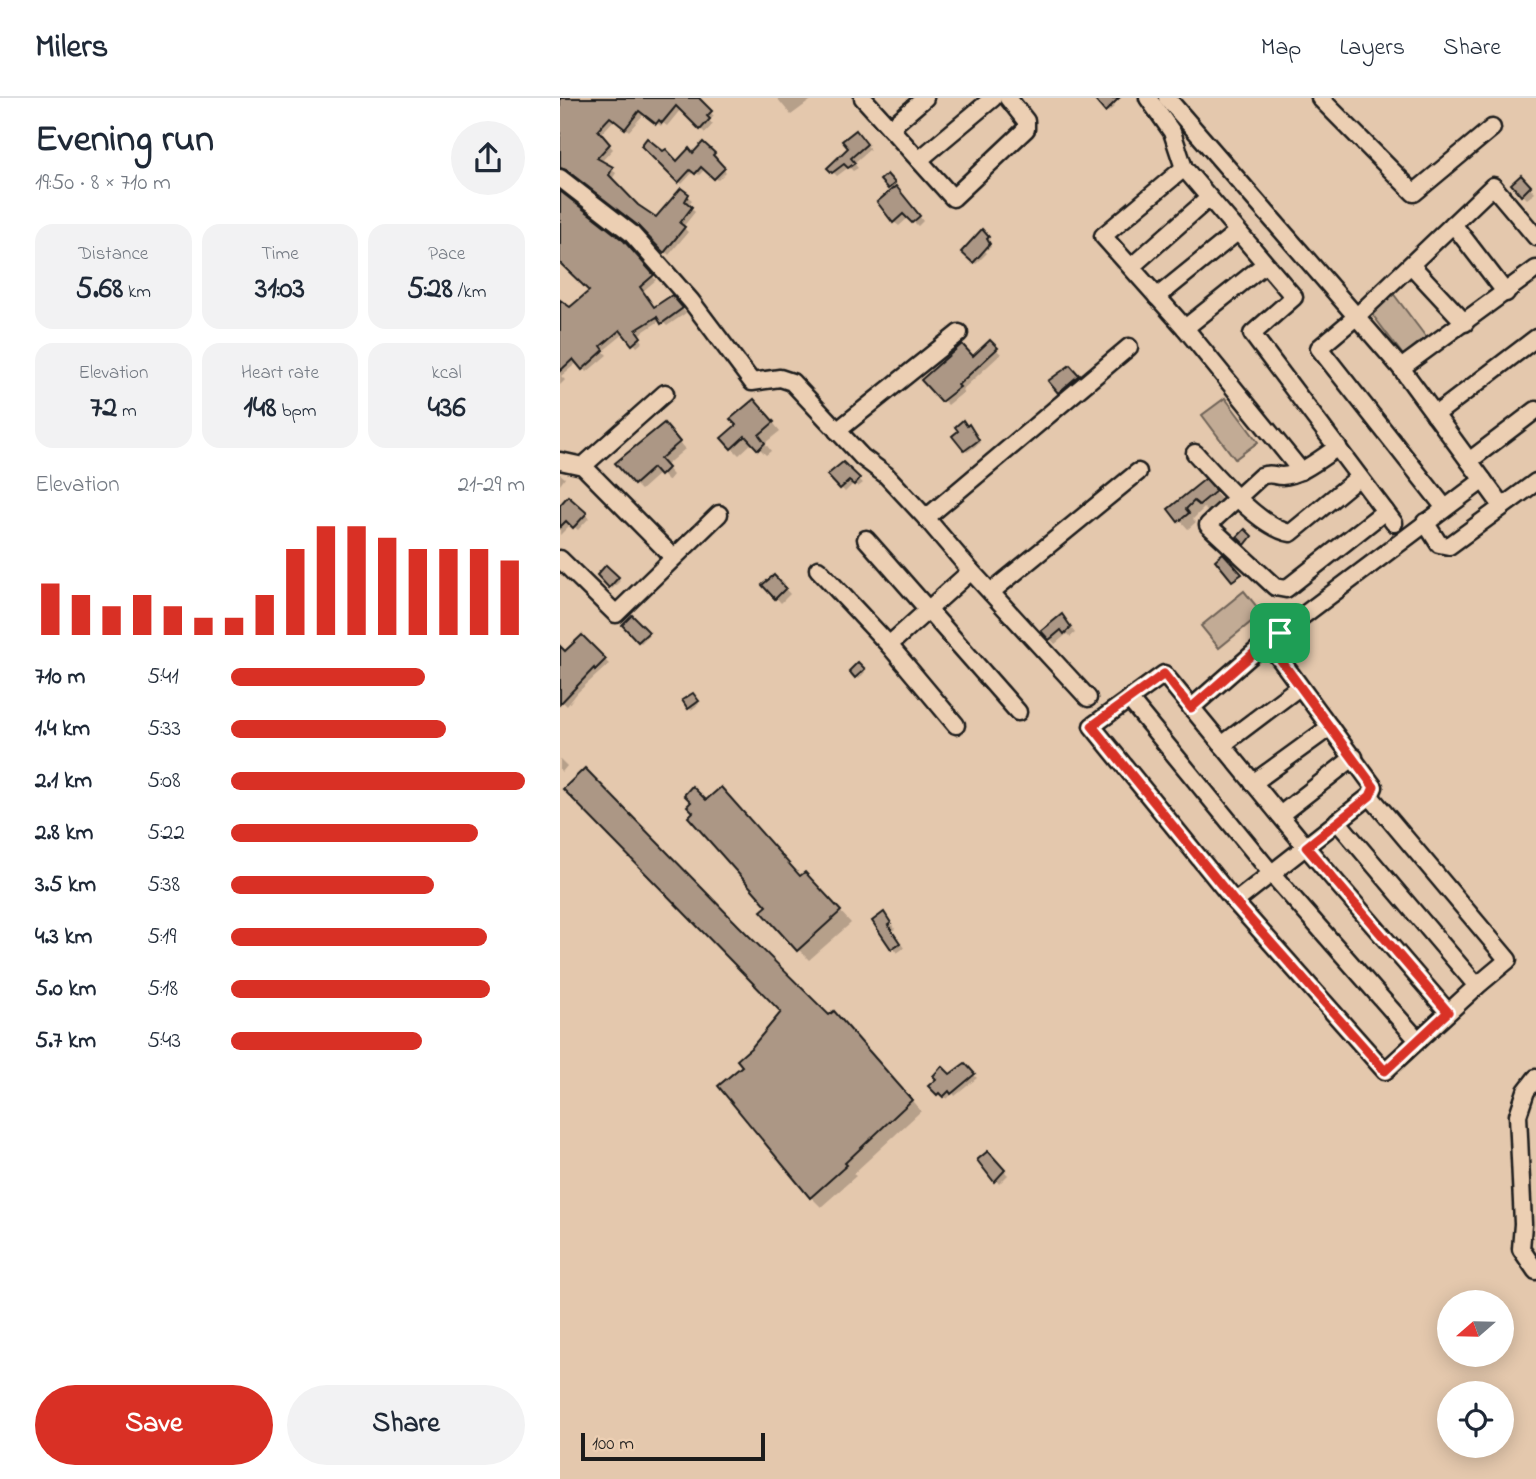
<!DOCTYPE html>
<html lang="en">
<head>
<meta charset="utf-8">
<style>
  body { margin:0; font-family:"Indie Flower",sans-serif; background:#f2f2f3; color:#1f2937; height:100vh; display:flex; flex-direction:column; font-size:26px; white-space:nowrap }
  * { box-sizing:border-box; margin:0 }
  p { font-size:23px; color:#747a83 }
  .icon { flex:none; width:38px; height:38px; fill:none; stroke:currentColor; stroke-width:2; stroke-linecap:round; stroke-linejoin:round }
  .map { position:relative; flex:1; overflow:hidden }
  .panel { display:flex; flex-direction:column; background:#fff; width:560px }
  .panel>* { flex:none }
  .needle { width:46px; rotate:250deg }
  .controls { position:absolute; left:877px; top:1192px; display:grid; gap:14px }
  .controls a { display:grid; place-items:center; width:77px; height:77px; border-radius:50%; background:#fff; box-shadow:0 4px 18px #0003; font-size:35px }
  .scale { position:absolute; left:21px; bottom:18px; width:184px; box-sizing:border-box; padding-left:7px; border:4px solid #1c1c1c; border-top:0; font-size:19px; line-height:24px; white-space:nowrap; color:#1c1c1c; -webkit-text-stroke:5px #eccfb3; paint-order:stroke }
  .pin { position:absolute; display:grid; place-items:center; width:60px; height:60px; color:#fff; margin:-30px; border-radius:14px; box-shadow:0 4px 10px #0006 }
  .round { display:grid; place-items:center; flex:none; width:74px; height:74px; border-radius:37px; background:#f2f2f3 }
  .summary { display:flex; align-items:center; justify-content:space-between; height:119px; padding:0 35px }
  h1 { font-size:38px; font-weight:700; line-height:52px }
  .figures { display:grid; grid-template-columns:repeat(3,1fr); gap:10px; height:119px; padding:7px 35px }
  .figures div { display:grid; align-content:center; border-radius:18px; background:#f2f2f3; text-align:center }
  .figures b { font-size:30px; font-weight:700 }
  .figures small { font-size:19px; font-weight:400 }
  .figures p { font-size:19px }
  .chart { height:196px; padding:14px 35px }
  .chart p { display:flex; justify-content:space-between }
  .chart svg { width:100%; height:126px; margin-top:7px; stroke:#d93025; stroke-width:6 }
  .action { display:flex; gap:14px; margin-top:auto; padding:14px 35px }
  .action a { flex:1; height:80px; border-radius:42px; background:#d93025; color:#fff; font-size:28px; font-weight:700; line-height:80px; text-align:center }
  .action a+a { background:#f2f2f3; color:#1f2937 }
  ul { padding:0 35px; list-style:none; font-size:23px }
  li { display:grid; grid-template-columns:112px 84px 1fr; align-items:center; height:52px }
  li i { height:18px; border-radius:9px; background:#d93025 }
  header { display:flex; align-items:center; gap:42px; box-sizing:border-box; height:98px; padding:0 35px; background:#fff; border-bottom:2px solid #e0e1e3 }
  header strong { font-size:33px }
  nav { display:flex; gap:38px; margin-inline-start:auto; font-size:24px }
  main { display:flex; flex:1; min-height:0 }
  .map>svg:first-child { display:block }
  .green { fill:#c2ab95; stroke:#6f6458; stroke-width:2 }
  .shadow { fill:#0003 }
  .building { fill:#ac9785; stroke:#1c1c1c; stroke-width:2 }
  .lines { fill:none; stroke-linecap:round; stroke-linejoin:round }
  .minor-casing { stroke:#1c1c1c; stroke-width:21 }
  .minor { stroke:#eccfb3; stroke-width:16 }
  .route-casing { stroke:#fff; stroke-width:14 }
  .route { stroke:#d93025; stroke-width:9 }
</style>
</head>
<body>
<header>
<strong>Milers</strong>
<nav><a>Map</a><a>Layers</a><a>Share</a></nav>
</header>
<main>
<section class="panel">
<div class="summary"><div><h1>Evening run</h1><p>19:50 · 8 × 710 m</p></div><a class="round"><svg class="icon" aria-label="share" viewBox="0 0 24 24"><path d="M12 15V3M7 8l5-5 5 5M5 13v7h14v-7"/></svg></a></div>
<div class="figures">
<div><p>Distance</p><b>5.68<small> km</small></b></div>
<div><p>Time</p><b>31:03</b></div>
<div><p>Pace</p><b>5:28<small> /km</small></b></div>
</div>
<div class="figures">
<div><p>Elevation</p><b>72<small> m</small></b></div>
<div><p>Heart rate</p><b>148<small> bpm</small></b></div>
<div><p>kcal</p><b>436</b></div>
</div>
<div class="chart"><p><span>Elevation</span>21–29 m</p>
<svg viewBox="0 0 160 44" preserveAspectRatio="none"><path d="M5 44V26M15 44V30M25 44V34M35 44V30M45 44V34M55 44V38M65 44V38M75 44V30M85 44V14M95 44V6M105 44V6M115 44V10M125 44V14M135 44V14M145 44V14M155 44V18"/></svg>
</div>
<ul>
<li><b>710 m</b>5:41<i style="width:66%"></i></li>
<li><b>1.4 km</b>5:33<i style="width:73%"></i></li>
<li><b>2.1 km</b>5:08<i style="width:100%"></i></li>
<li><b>2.8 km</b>5:22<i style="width:84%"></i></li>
<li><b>3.5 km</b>5:38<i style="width:69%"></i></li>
<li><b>4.3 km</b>5:19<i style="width:87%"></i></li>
<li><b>5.0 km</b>5:18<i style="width:88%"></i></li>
<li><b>5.7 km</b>5:43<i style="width:65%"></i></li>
</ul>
<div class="action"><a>Save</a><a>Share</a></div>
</section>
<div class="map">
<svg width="976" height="1381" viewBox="0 0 976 1381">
  <rect width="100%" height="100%" fill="#e4c8ad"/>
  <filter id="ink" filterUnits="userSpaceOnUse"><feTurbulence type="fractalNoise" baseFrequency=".0143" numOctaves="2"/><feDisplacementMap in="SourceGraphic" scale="14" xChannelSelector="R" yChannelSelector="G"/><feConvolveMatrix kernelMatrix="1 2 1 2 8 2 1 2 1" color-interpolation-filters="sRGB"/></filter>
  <g filter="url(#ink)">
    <!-- green -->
    <g class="green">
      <path d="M832,194L866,239L843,257L809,212Z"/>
      <path d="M665,300L698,344L675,361L642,317Z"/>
      <path d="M684,493L702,515L659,550L641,528Z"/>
    </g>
    <!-- shadow -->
    <g class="shadow">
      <path d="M0,0H135L154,18L149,23L153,26L145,35L121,11L107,28L103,25L101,28L84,16L69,33L55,21L40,37L53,51L41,64L56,75L51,83L77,108L96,121L121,93L132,102L128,107L135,114L123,129L128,134L109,157L82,130L12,75L0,74Z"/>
      <path d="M217,0H254L231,17Z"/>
      <path d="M549,0L555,8L548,14L536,1Z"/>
      <path d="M300,39L310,51L294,65L298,70L293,73L289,69L277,78L269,70Z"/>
      <path d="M144,46L157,59L155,61L166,74L158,82L145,71L139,77L134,73L122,86L83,48L117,66L133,57Z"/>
      <path d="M327,78L363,123L358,128L349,119L339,128L334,124L332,93L322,82Z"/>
      <path d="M961,80L975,95L967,101L953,87Z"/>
      <path d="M0,96L67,149L96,182L82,194L95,211L111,199L126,215L107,228L101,222L78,237L83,244L77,249L65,235L43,253L47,257L27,274L18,264L1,278L5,282L0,287V204L11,212L31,193L0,163Z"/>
      <path d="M422,134L430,142L428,144L431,149L425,153L427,155L416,166L404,154Z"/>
      <path d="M430,245L441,256L402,292L404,294L388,307L364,282L413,260Z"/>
      <path d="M509,269L522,283L504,299L491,284Z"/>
      <path d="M201,310L220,333L205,345L211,353L206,357L193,344L179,357L172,350Z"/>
      <path d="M409,328L419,340L417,341L420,345L407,354L395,338Z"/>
      <path d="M110,334L125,351L105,368L113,377L108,383L100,375L81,392L75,386Z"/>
      <path d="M283,366L303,385L298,389L294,385L285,394L269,377Z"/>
      <path d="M0,376L5,380L0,387Z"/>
      <path d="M644,384L663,403L648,414L644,410L633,421L636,424L628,431L610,411Z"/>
      <path d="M8,401L29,420L18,432L11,426L0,437V410Z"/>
      <path d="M46,470L60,483L52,491L40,477Z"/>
      <path d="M214,479L230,496L221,505L205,487Z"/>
      <path d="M502,518L515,535L510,539L507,536L495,546L483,533Z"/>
      <path d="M72,519L89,537L81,545L64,527Z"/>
      <path d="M22,539L49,566L18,594L7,608L0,601V552L6,556Z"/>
      <path d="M298,566L305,574L299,581L291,573Z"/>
      <path d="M134,599L139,606L131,612L129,610Z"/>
      <path d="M0,661L7,668L2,674L0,672Z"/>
      <path d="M241,780L256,787L291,825L249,862L238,851Z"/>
      <path d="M329,822L335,831L332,833L344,850L337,855L314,823Z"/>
      <path d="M224,914L269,920L284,925L361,1013L293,1076L296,1078L261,1109L251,1099L185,969L179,962Z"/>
      <path d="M405,968L417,980L395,998L393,995L387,1001L383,997L381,999L371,988L390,979Z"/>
      <path d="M427,1055L448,1077L439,1086L420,1062Z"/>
    </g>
    <!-- building -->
    <g class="building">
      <path d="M0,0H139L152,13L147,18L150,21L140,32L116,8L102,25L99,22L96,26L79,13L65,31L50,19L38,32L50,46L37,60L53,69L49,77L78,107L96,119L121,90L129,96L125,103L132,109L120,125L125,129L104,155L77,127L6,72L0,70Z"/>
      <path d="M533,0H559L545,14Z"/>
      <path d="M296,32L307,46L291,60L295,65L288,70L284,66L272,75L267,70L288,50L282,43Z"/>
      <path d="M87,40L103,53L106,51L117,63L129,50L133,55L143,44L155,55L153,57L165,70L154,81L141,69L135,76L130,72L118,85L81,48Z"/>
      <path d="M327,76L335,85L328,91L320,82Z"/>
      <path d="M961,77L971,88L961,98L951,86Z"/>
      <path d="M336,88L360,118L352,125L343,116L333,125L317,104Z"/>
      <path d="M0,93L64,143L94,177L80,189L94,209L112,197L123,210L101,226L97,219L76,232L81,239L72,247L60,232L41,248L44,252L22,272L13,261L0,273V202L10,209L29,193L0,165Z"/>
      <path d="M422,131L429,139L427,141L430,146L413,165L401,154Z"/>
      <path d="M430,242L438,250L398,287L400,289L381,304L361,282L402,246L413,258Z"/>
      <path d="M510,267L519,277L498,295L488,283Z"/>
      <path d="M194,301L214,324L199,337L205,345L198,352L185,338L171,351L161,340L176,327L170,321Z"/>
      <path d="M403,322L407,328L409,326L419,342L404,353L392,338L398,333L395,329Z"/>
      <path d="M104,325L120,344L100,361L108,370L100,378L93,370L74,387L55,365Z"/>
      <path d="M283,364L300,380L294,387L289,383L280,391L267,377Z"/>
      <path d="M645,381L656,393L639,407L634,403L626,411L629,415L618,424L608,411Z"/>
      <path d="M8,398L27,415L13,430L6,423L0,429V407Z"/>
      <path d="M685,431L692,438L685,447L677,439Z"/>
      <path d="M663,455L682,476L672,483L655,462Z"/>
      <path d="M46,467L59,479L49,490L37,477Z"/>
      <path d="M214,477L226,490L215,501L202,487Z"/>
      <path d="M502,516L511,529L504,536L501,532L489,542L481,533Z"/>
      <path d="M72,517L89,534L78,544L62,527Z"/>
      <path d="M22,537L46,561L35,572L34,570L0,606V548L5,553Z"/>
      <path d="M298,564L305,571L295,580L289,573Z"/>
      <path d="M133,595L139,603L128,611L122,602Z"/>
      <path d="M25,670L179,828L269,917L274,913L352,1002L285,1065L287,1067L250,1100L158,988L182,968L177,962L192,949L221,914L3,691Z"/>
      <path d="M132,688L146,702L161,689L240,778L245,774L281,813L237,853L201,813L207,808L128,719L133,714L127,708L131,704L124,697Z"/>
      <path d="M324,814L331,825L328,827L340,845L331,851L312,823Z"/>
      <path d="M405,965L415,976L391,996L389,993L383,999L379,995L377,997L368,988L376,981L373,978L382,968L390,976Z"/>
      <path d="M428,1053L445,1072L434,1084L417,1062Z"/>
    </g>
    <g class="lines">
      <defs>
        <g id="minor">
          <path d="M303,0L393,100L466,31V23L448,0"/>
          <path d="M588,0L612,34L624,70L734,199L692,236L834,425"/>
          <path d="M607,0L841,270L942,408"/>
          <path d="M760,0L854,95L932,30"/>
          <path d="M330,30L365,0"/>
          <path d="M359,62L433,0"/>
          <path d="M624,70L543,138L625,230L741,373"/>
          <path d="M0,80L71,135L131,203L192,284L220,280L232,284L302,359L326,377L366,420L411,473L528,600"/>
          <path d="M893,126L946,195"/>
          <path d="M851,167L905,225"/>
          <path d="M571,169L649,100"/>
          <path d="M597,199L677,134"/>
          <path d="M625,230L705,166"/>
          <path d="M841,270L976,171"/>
          <path d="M875,317L976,240"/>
          <path d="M277,333L399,235"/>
          <path d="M778,349C762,359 742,377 722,378C713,378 712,374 701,378L648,427L715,489L726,491L825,413"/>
          <path d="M635,355C656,378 701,431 731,435L799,379"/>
          <path d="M0,363L23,368L113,459"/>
          <path d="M909,363L976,312"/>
          <path d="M23,368L105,295"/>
          <path d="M885,410L759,250L797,218L933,88L976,139"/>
          <path d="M366,420L569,249"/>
          <path d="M865,424L879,446L889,448L976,384"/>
          <path d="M306,441L458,614"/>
          <path d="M0,461L56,516L159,416"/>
          <path d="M258,471L329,547L396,627"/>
          <path d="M431,494L578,374"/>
          <path d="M720,535L923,382"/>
          <path d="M329,547L411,473"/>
          <path d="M569,601L712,776L857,941"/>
          <path d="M631,610L703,547"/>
          <path d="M662,647L739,589"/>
          <path d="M693,685L770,629"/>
          <path d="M810,698L948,862L917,888L825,973L675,804L532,628L604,576L746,749L888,914"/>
          <path d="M720,717L794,659"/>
          <path d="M777,723L917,888"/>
          <path d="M675,804L810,698L814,689L714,553"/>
          <path d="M976,980L966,993L958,1017L963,1126L961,1151L976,1173"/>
        </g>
      </defs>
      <!-- minor casing -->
      <use href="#minor" class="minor-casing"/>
      <!-- minor -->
      <use href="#minor" class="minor"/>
    </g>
  </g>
  <g class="lines" filter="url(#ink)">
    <defs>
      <path id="route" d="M714,532L720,535C723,544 722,548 714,553L814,689L810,698L746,749L888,914L825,973L675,804L532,628L604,576L631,610L703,547L702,539L707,534Z"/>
    </defs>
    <!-- route casing -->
    <use href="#route" class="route-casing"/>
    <!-- route -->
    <use href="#route" class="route"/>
  </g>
</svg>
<div class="controls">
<a><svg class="needle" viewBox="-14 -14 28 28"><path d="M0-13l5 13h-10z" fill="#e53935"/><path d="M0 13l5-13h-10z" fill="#747a83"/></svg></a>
<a><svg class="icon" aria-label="locate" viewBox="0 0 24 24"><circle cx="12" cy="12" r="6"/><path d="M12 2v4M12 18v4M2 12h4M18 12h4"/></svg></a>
</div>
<div class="scale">100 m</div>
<div class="pin" style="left:720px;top:535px;background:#1e9e55"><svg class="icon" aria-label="arrive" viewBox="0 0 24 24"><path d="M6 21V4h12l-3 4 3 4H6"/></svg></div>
</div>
</main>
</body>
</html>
